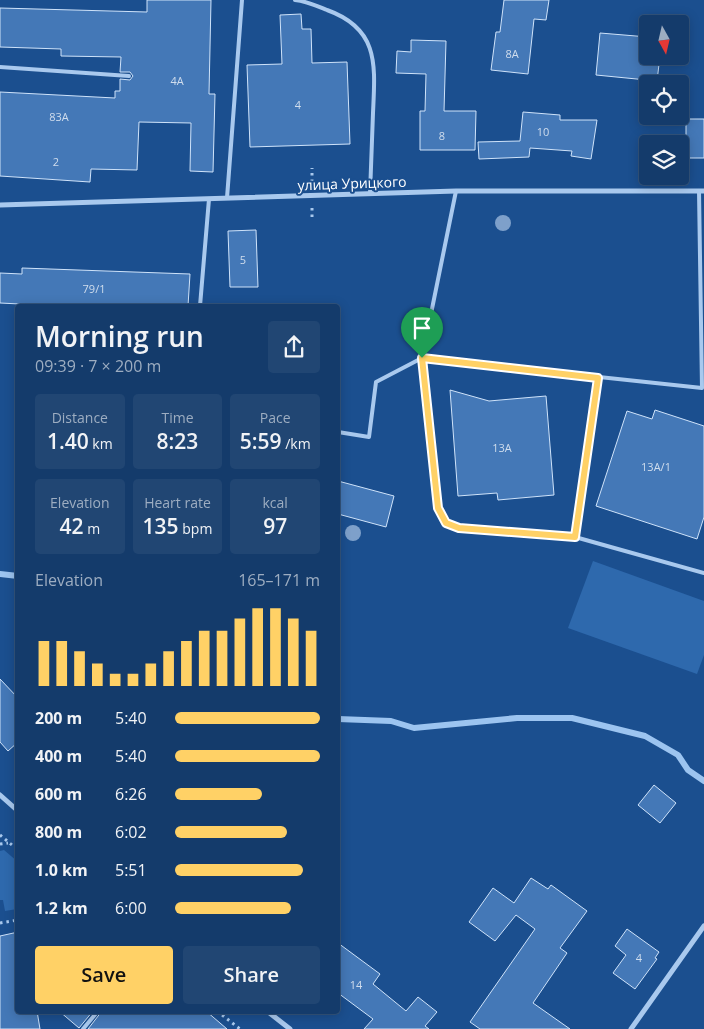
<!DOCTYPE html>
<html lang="en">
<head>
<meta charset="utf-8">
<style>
  body { margin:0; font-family:"Open Sans",sans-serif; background:#214673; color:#f1f3f6; height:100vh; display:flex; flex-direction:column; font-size:19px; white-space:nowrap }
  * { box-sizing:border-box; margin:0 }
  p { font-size:16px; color:#9dadc1 }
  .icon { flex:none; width:28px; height:28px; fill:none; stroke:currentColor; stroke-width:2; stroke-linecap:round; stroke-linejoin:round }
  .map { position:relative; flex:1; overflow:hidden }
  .panel { position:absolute; left:15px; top:304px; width:325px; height:710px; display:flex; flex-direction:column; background:#143b6b; border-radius:5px; box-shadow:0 2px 12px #0003,0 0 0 1px #33557e }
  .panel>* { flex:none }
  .needle { width:32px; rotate:172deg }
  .buttons { position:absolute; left:639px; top:15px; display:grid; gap:10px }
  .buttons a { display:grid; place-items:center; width:50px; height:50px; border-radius:5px; background:#143b6b; box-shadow:0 2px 12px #0003,0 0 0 1px #33557e; font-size:25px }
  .pin { position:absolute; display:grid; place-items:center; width:42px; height:42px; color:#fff; margin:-51px -21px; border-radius:50% 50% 50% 0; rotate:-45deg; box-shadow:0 0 5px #0007 }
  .pin .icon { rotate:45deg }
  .round { display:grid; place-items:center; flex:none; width:52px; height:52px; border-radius:5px; background:#214673 }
  .summary { display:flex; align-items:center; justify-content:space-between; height:85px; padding:0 20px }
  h1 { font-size:28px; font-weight:600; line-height:38px }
  .metrics { display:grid; grid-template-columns:repeat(3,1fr); gap:8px; height:85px; padding:5px 20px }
  .metrics div { display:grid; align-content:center; border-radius:5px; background:#214673; text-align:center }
  .metrics b { font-size:21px; font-weight:600 }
  .metrics small { font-size:14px; font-weight:400 }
  .metrics p { font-size:14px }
  .chart { height:140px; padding:10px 20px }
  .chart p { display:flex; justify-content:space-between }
  .chart svg { width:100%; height:90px; margin-top:5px; stroke:#ffd166; stroke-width:6 }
  .button { display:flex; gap:10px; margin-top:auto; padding:10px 20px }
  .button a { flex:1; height:58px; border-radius:5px; background:#ffd166; color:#111; font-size:20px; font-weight:600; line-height:58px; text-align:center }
  .button a+a { background:#214673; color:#f1f3f6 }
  ul { padding:0 20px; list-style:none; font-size:16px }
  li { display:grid; grid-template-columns:80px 60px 1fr; align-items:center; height:38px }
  li i { height:12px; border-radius:6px; background:#ffd166 }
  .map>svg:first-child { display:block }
  .green { fill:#2e69ad }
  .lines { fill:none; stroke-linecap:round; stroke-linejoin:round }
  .stream { stroke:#9cc4f0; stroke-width:6 }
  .building { fill:#4478b7; stroke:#cfe3fa }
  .path { stroke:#a9c9ee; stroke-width:3; stroke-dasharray:2.5 4; stroke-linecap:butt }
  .lane { stroke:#a9c9ee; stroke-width:4 }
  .street { stroke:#a9c9ee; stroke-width:5 }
  .tree { fill:#7ea0ca }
  .route-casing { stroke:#fff; stroke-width:10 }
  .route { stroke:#ffd166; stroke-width:6 }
  .labels { text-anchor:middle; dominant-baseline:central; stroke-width:4; stroke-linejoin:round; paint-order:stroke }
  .number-label { font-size:11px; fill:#d0dded }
  .street-label { font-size:14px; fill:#fff; stroke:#1b4f8f }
</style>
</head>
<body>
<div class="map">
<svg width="704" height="1029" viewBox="0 0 704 1029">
  <rect width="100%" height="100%" fill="#1b4f8f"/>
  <!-- green -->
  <g class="green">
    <path d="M593,561L704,601V655L697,674L568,628Z"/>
    <path d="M4,850L18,862L17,909L5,911L3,900H0V851Z"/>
  </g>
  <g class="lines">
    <!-- stream -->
    <g class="stream">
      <path d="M0,574L18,576"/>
      <path d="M338,719L391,721L414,728L517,718H572L645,736L678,755L688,770L704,781"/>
    </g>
  </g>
  <!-- building -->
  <g class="building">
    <path d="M147,0H211L209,94H215L213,172L190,171L191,123L139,122L137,170L91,169L90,182L0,176V92L115,98V91H120V79L130,80L133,76L130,72H120L121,57L61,56V49L0,47V8L147,12Z"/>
    <path d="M504,0H549L546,20L534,19L528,74L491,70L496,32H500Z"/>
    <path d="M301,14L302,29H311L312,63L347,62L350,144L250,147L247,65L282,64L280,15Z"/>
    <path d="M600,33L648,37V56H660L657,81L596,75Z"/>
    <path d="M411,40L446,41L444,111H476L475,150H420V111H425L426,74L396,73L397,51L411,52Z"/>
    <path d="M523,112L560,115V120H597L591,159L571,156L572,151L530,148L529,157L479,159L478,142L520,141Z"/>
    <rect x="686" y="119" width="18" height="39"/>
    <path d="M256,230L258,287H230L228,231Z"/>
    <path d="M22,268L190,274L188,306H20V304L0,303V273L22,274Z"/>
    <path d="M450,390L489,401L546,396L554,495L498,500L497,493L458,496Z"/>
    <path d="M655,410L704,426V517L697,539L596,506L627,411L652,419Z"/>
    <path d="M338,481L394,496L386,527L338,514Z"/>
    <path d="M0,679L18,698V742L8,751L0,742Z"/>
    <path d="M654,785L676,803L660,823L638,805Z"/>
    <path d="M531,878L548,889L551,885L587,911L560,948L567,953L533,1003L570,1029H480L470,1022L535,929L516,915L495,941L469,922L493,888L514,903Z"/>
    <path d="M627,929L659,952L655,958L657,959L635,989L613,973L626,955L615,946Z"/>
    <path d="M18,932V1011H37L40,1029H0V936Z"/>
    <path d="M338,943L380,974L373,984L406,1011L418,997L437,1012L425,1026L429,1029H364L373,1019L338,993Z"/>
    <path d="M59,1011H93L79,1028Z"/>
    <path d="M102,1011H206L227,1029H88Z"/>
  </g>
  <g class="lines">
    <!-- path -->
    <g class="path">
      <path d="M312,182V168"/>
      <path d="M312,217V208"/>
      <path d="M0,835L18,850"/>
      <path d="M0,844L8,843"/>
      <path d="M0,923L18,920"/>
      <path d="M217,1011L240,1029"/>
    </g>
    <!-- lane -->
    <g class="lane">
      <path d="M295,0C306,1 317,6 327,10C380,29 375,66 373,113C372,140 371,167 370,194"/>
      <path d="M0,67L129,76"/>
      <path d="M456,191L422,358L702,388L699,191"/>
      <path d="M227,198L242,0"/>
      <path d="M200,306L209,199"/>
      <path d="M338,432L369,437L376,382L422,358L438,508L446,523L459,528L575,537L704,573"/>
      <path d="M575,537L598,378"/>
      <path d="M83,1029L98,1011"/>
    </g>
    <!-- street -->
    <g class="street">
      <path d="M0,205L456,191H704"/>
      <path d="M0,795L18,811"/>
      <path d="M267,1011L290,1029"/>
      <path d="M631,1029L704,926"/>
    </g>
  </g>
  <!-- trees -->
  <g class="tree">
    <circle cx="503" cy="223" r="8"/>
    <circle cx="353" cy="533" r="8"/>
  </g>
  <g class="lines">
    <defs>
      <path id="route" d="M422,358L598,378L575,537L459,528L446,523L438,508Z"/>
    </defs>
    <!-- route casing -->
    <use href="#route" class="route-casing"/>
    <!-- route -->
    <use href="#route" class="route"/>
  </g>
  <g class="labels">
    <!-- number labels -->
    <g class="number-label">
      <text x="512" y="53">8А</text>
      <text x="177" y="80">4А</text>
      <text x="298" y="104">4</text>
      <text x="59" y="116">83А</text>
      <text x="543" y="131">10</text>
      <text x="442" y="135">8</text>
      <text x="56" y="161">2</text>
      <text x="243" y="259">5</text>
      <text x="94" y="288">79/1</text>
      <text x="502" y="447">13А</text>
      <text x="656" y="466">13А/1</text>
      <text x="639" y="957">4</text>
      <text x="356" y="984">14</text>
    </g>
    <!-- street labels -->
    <g class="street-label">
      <text transform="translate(352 183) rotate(-2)">улица Урицкого</text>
    </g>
  </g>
</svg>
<div class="buttons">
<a><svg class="needle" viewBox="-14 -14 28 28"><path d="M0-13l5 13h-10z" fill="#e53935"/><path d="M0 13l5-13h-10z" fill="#9dadc1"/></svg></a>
<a><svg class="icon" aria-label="locate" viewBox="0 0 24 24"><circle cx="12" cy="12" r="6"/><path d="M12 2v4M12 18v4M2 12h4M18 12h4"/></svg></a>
<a><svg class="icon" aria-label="layers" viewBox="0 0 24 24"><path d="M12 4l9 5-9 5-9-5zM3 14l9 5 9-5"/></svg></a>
</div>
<div class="pin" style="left:422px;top:358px;background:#1e9e55"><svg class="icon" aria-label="arrive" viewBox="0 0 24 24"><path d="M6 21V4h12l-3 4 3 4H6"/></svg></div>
<section class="panel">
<div class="summary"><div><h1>Morning run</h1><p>09:39 · 7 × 200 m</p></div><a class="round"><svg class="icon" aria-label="share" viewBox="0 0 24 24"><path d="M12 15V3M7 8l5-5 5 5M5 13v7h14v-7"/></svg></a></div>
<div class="metrics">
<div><p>Distance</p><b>1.40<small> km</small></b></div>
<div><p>Time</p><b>8:23</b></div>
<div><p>Pace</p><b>5:59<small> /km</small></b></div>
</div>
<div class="metrics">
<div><p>Elevation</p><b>42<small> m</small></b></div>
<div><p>Heart rate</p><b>135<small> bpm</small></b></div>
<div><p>kcal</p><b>97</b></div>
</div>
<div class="chart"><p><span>Elevation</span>165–171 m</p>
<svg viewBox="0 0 160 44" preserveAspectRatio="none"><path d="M5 44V22M15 44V22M25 44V27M35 44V33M45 44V38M55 44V38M65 44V33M75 44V27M85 44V22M95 44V17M105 44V17M115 44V11M125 44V6M135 44V6M145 44V11M155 44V17"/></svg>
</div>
<ul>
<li><b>200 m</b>5:40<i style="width:100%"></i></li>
<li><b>400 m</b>5:40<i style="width:100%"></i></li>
<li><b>600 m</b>6:26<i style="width:60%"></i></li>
<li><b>800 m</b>6:02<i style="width:77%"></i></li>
<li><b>1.0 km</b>5:51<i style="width:88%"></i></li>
<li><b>1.2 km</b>6:00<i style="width:80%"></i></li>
</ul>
<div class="button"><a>Save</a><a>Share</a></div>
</section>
</div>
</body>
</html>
